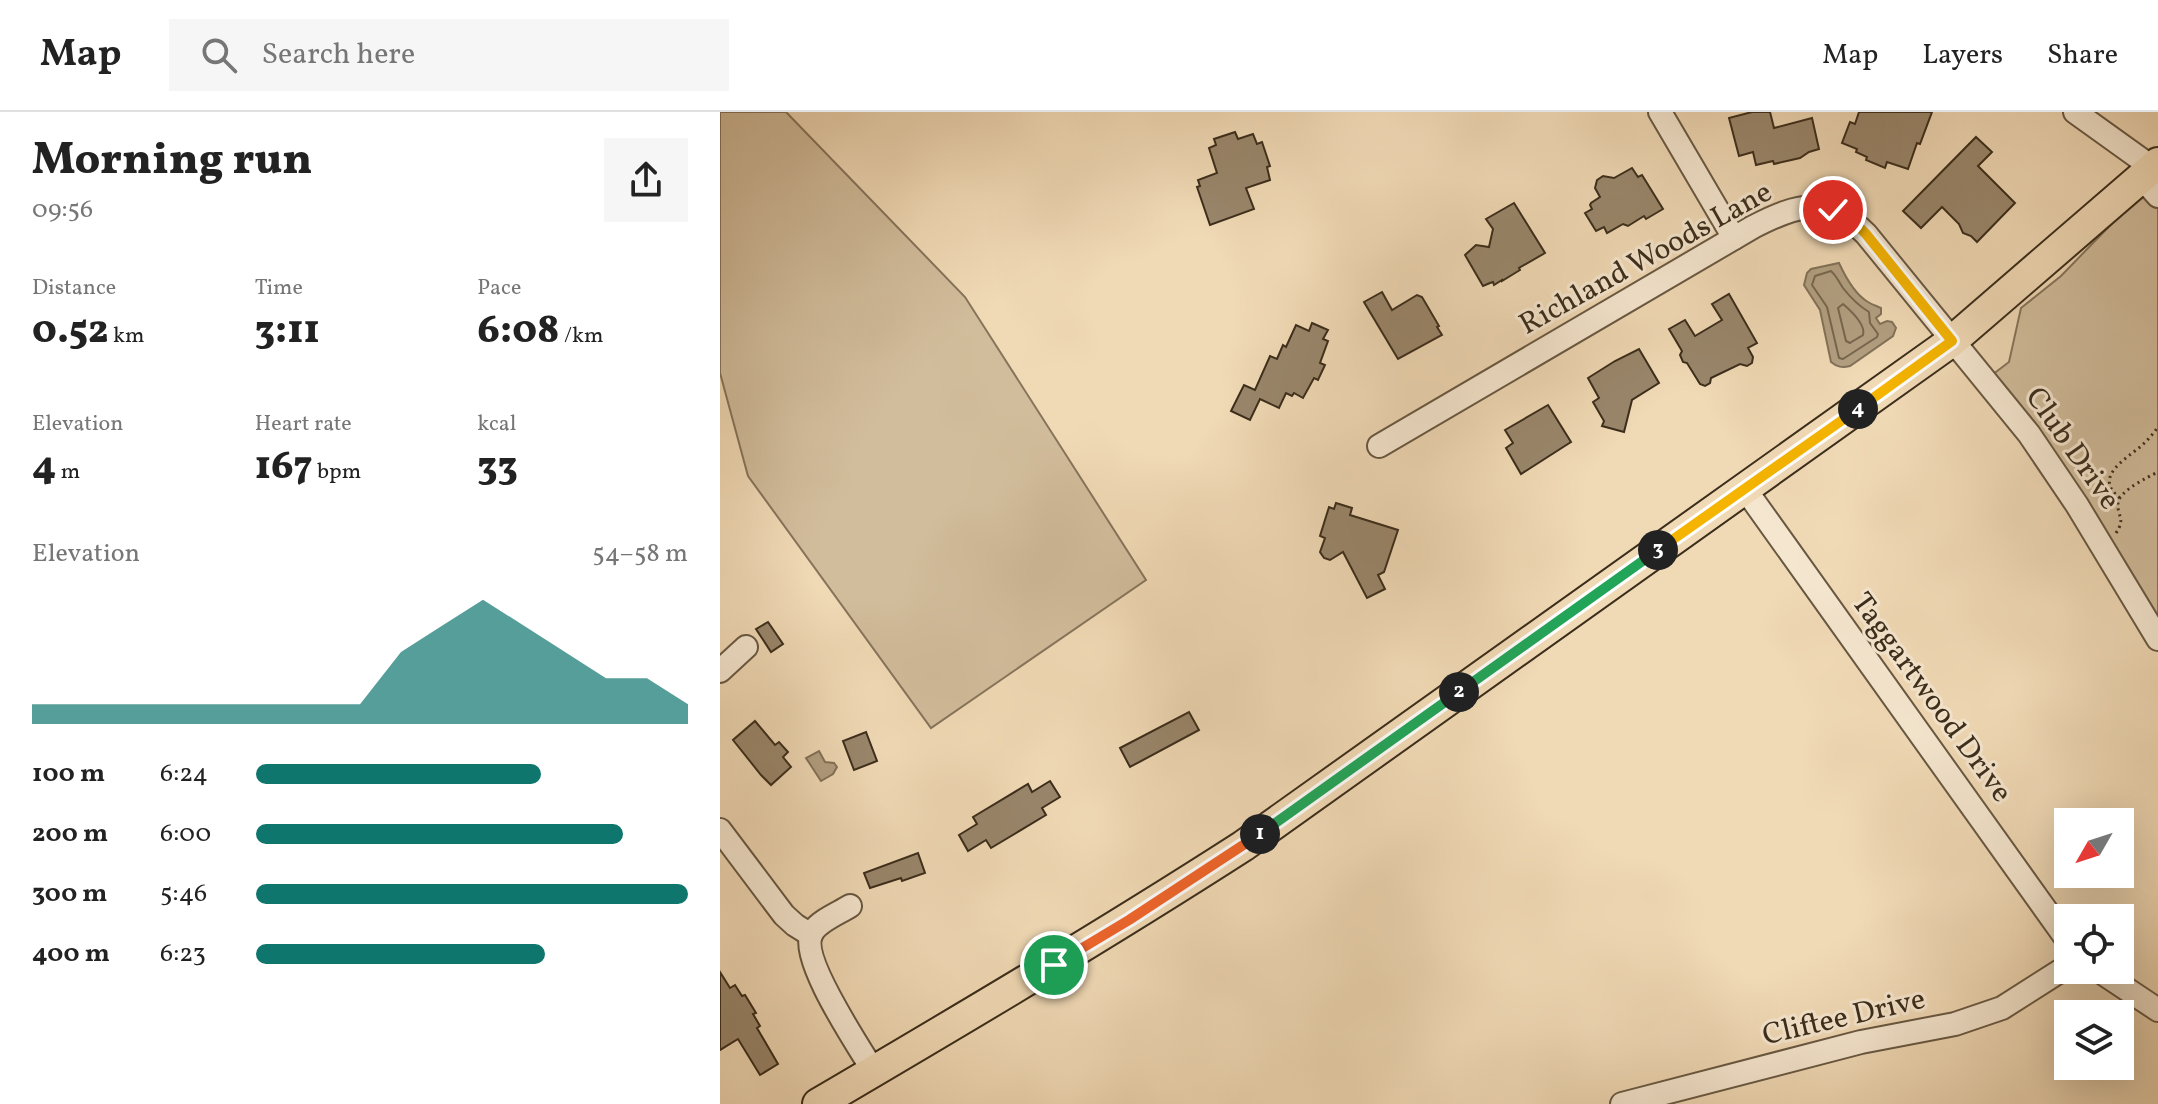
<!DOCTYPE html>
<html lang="en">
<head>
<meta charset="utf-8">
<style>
  body { margin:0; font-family:Vollkorn,serif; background:#f6f6f6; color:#222; height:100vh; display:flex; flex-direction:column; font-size:30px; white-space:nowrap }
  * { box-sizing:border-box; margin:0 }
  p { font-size:26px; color:#767676 }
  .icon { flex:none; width:44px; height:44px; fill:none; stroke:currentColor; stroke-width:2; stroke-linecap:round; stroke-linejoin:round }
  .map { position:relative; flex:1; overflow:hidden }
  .drawer { display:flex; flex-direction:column; background:#fff; width:720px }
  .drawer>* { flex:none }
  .needle { width:52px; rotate:231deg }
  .fabs { position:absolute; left:1334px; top:696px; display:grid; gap:16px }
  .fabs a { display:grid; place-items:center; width:80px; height:80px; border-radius:0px; background:#fff; box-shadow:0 8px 32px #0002; font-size:40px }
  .pin { position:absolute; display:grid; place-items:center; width:68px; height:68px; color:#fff; margin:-34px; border:4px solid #fff; border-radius:50%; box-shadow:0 2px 8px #0007 }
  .km { position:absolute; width:40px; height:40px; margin:-20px; border-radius:50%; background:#222; color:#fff; font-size:22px; line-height:40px; text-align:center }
  .round { display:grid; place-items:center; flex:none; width:84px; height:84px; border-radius:0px; background:#f6f6f6 }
  .summary { display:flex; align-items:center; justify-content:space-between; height:136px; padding:0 32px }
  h1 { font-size:44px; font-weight:800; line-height:60px }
  .stats { display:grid; grid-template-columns:repeat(3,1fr); gap:12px; height:136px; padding:8px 32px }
  .stats div { display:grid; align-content:center }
  .stats b { font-size:40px; font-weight:800 }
  .stats small { font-size:22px; font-weight:400 }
  .stats p { font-size:22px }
  .chart { height:224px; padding:16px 32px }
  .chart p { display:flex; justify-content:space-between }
  .chart svg { width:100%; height:144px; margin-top:8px; fill:#0f766e; opacity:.7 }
  ul { padding:0 32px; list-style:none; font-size:26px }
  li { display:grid; grid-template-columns:128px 96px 1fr; align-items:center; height:60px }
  li i { height:20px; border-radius:10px; background:#0f766e }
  header { display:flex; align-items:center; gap:48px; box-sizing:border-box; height:112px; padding:0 40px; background:#fff; border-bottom:2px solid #e0e0e0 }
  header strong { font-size:38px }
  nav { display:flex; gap:44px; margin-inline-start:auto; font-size:28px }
  .search { width:560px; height:72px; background:#f6f6f6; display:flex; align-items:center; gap:20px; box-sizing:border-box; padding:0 28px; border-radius:0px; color:#767676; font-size:30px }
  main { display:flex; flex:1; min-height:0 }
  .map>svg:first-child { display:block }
  .green { fill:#d1bc9b; stroke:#86745b; stroke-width:2 }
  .water { fill:#b29f81; stroke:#827158; stroke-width:2 }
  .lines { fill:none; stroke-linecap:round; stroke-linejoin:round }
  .shore { stroke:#76664e; stroke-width:2 }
  .building { fill:#99866b; stroke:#3b2d1b; stroke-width:2 }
  .minor-casing { stroke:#685842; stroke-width:26 }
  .major-casing { stroke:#3b2d1b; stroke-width:34 }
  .path { stroke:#3b2d1b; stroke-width:3; stroke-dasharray:2 4; stroke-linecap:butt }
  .minor { stroke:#f5e6cf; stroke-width:22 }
  .major { stroke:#f0d9b5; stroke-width:30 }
  .split-1-casing { stroke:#fff; stroke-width:16 }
  .split-2-casing { stroke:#fff; stroke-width:16 }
  .split-3-casing { stroke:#fff; stroke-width:16 }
  .split-4-casing { stroke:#fff; stroke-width:16 }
  .split-5-casing { stroke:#fff; stroke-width:16 }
  .split-1 { stroke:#f0652b; stroke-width:10 }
  .split-2 { stroke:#22a559; stroke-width:10 }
  .split-3 { stroke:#22a559; stroke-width:10 }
  .split-4 { stroke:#f5b400; stroke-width:10 }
  .split-5 { stroke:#f5b400; stroke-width:10 }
  .labels { text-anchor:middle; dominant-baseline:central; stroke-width:6; stroke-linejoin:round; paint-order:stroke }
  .street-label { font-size:30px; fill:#3b2d1b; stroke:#f5e6cf }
</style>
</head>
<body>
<header>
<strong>Map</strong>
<div class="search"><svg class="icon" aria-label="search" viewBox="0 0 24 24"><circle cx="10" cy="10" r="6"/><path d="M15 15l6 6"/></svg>Search here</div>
<nav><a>Map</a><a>Layers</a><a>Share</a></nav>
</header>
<main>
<section class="drawer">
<div class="summary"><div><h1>Morning run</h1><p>09:56</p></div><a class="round"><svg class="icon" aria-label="share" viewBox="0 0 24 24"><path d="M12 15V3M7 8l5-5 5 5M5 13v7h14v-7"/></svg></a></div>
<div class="stats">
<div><p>Distance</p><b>0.52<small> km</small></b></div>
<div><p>Time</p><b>3:11</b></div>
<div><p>Pace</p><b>6:08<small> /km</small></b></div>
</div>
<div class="stats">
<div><p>Elevation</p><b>4<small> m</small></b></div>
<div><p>Heart rate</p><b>167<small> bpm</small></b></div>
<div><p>kcal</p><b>33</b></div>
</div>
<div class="chart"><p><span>Elevation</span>54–58 m</p>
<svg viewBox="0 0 160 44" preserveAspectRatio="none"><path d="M0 44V38L10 38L20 38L30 38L40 38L50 38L60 38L70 38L80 38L90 22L100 14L110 6L120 14L130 22L140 30L150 30L160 38V44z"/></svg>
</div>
<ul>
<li><b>100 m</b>6:24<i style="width:66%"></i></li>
<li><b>200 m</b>6:00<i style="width:85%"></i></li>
<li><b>300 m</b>5:46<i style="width:100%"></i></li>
<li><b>400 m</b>6:23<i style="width:67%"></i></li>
</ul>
</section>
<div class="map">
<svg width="1438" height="992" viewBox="0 0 1438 992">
  <rect width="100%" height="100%" fill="#f0d9b5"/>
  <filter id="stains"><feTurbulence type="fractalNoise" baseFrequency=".0025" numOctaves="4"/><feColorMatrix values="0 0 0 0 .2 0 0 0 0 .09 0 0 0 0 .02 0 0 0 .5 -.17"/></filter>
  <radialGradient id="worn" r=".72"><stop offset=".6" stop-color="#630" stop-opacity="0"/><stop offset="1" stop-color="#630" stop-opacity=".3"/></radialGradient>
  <!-- green -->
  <g class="green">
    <path d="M0,0H66L245,185L426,468L211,616L28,364L0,261Z"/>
    <path d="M1438,68V509L1272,263L1289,250L1301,196L1341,164L1407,96Z"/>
  </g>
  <!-- water -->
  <g class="water">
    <path d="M1119,151C1125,164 1134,182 1148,190C1153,193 1157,194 1161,196V202L1156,206L1160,212L1167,209L1172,210L1176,216L1173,224L1130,254C1122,256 1117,255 1111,250L1100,198L1084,173L1087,161L1091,157Z"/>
    <path d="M99,639L105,650L114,651L117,655L113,662L101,669L86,646Z"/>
  </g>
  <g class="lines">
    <!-- shore -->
    <g class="shore">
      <path d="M1111,159C1117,164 1118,169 1123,176C1130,185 1139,194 1149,200L1150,211L1158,222L1157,225L1123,247L1119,246L1107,195L1092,173L1095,164Z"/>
      <path d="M1123,192C1130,198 1146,213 1143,223C1142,224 1131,230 1130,231L1126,229L1118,196Z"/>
    </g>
  </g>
  <!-- building -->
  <g class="building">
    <path d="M1032,0H1050L1054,16L1092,6L1099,37L1089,40L1080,46L1054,52L1053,49L1036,53L1033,40L1019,44L1009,6Z"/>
    <path d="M1139,0H1212L1200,32L1197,31L1188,57L1167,50L1165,56L1146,48L1147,45L1136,40L1137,37L1122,31L1130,10L1135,12Z"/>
    <path d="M515,20L518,27L533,22L537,32L542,30L550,54L547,55L550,68L526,76L534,97L490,113L477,75L480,74L478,68L497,61L489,36L496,33L494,27Z"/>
    <path d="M1256,25L1272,40L1258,54L1295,91L1257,130L1251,124L1243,121L1239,112L1222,95L1201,116L1183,99Z"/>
    <path d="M912,56L918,65L922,63L943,97L926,107L924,104L908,114L903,112L887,121L884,115L876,119L865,101L872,97L870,93L871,91L880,85L875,76L877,68L883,64L894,66Z"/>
    <path d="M794,91L825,141L799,156L800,158L782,169V168L774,173L773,170L770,171L763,174L745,143L756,133L769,135L773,117L766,107Z"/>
    <path d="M662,180L672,198L697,183L702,185L719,214L717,215L722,223L678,247L644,190Z"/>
    <path d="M1009,182L1037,231L1028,236L1033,245L1032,251L1027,254L1020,252L991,266L990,271L985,274L980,272L967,251L963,250L960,243L962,239L949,217L965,208L975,224L1002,208L992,192Z"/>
    <path d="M592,211L608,218L603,227L608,229L600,251L605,253L598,268L594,266L583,286L574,281L572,284L566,281L559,296L540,287L530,308L511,299L524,273L535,278L550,244L557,247L563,233L566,235L576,213L589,219Z"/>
    <path d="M919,237L939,271L912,288L904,320L882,314L884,309L873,290L879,286L868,266L895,249Z"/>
    <path d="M828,293L851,330L801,362L786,336L793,331L785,318Z"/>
    <path d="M616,391L632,396L630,403L678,418L664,460L658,463L665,477L647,486L623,440L610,448L604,446L600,440L605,426L600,424L609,395L614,397Z"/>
    <path d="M48,510L63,532L51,540L36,517Z"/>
    <path d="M469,600L479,618L410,655L400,636Z"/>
    <path d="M35,609L55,633L59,630L68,640L63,645L71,655L51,673L41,663L13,628Z"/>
    <path d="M146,620L157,649L134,658L123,629Z"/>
    <path d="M330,669L340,685L322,696L326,703L271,736L266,728L248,739L239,723L257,712L253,705L308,672L312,680Z"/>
    <path d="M198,741L205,761L182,769L181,766L150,776L144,761Z"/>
    <path d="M0,860L10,876L15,873L22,884L25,883L36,901L33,902L40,914L37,916L58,952L40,963L18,927L0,938Z"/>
  </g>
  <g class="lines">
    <defs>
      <g id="minor">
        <path d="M940,0L1014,126"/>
        <path d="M1355,0L1433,56"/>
        <path d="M1422,66L1438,84"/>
        <path d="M659,334L1033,115C1078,92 1107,83 1146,122L1309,322L1357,393L1438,527"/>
        <path d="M1025,377L1348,829"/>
        <path d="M0,559L26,535"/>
        <path d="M0,718L64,803L75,813L91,823"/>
        <path d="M130,794C119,801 101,808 93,819C76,843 140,936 154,960"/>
        <path d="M1378,858L1438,898"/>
        <path d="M902,992L1141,930L1235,912L1282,896L1348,854"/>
      </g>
      <path id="major" d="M98,992C241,908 383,824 523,734L1232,229L1438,51"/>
    </defs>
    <!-- minor casing -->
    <use href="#minor" class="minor-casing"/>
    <!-- major casing -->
    <use href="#major" class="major-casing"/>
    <!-- path -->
    <g class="path">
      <path d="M1400,386C1373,366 1404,348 1420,335C1427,329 1433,322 1438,315"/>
      <path d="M1396,421C1406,406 1397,405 1398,391C1399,379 1428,365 1438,360"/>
    </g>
    <!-- minor -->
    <use href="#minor" class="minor"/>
    <!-- major -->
    <use href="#major" class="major"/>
  </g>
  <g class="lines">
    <defs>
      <path id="split-1" d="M334,853L409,808L540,722"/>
      <path id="split-2" d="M540,722L739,580"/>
      <path id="split-3" d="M739,580L938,438"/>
      <path id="split-4" d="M938,438L1138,297"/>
      <path id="split-5" d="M1113,98L1132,108L1146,122L1232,229L1138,297"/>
    </defs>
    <!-- split-1 casing -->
    <use href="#split-1" class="split-1-casing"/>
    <!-- split-2 casing -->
    <use href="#split-2" class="split-2-casing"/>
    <!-- split-3 casing -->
    <use href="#split-3" class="split-3-casing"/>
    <!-- split-4 casing -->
    <use href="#split-4" class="split-4-casing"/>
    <!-- split-5 casing -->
    <use href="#split-5" class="split-5-casing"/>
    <!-- split-1 -->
    <use href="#split-1" class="split-1"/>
    <!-- split-2 -->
    <use href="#split-2" class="split-2"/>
    <!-- split-3 -->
    <use href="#split-3" class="split-3"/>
    <!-- split-4 -->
    <use href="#split-4" class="split-4"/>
    <!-- split-5 -->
    <use href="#split-5" class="split-5"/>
  </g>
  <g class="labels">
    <!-- street labels -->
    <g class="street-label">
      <text transform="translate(926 147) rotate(-29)">Richland Woods Lane</text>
      <text transform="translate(1352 337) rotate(55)">Club Drive</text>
      <text transform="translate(1211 586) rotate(54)">Taggartwood Drive</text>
      <text transform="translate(1124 906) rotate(-13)">Cliftee Drive</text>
    </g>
  </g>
  <rect width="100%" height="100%" filter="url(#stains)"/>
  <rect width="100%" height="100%" fill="url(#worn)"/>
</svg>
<div class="fabs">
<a><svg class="needle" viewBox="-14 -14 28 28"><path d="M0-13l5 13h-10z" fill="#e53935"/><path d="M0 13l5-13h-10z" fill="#767676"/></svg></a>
<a><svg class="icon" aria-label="locate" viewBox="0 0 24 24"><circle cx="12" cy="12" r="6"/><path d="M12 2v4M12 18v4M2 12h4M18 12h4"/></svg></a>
<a><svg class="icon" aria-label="layers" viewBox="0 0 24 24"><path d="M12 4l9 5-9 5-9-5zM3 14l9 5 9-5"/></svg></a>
</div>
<div class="pin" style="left:334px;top:853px;background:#1e9e55"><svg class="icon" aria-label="arrive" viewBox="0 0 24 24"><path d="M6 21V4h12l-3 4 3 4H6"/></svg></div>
<div class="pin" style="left:1113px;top:98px;background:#d93025"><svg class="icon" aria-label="check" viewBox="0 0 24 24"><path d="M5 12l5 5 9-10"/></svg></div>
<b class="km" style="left:540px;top:722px">1</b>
<b class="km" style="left:739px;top:580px">2</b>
<b class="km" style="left:938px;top:438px">3</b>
<b class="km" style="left:1138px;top:297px">4</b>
</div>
</main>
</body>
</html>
